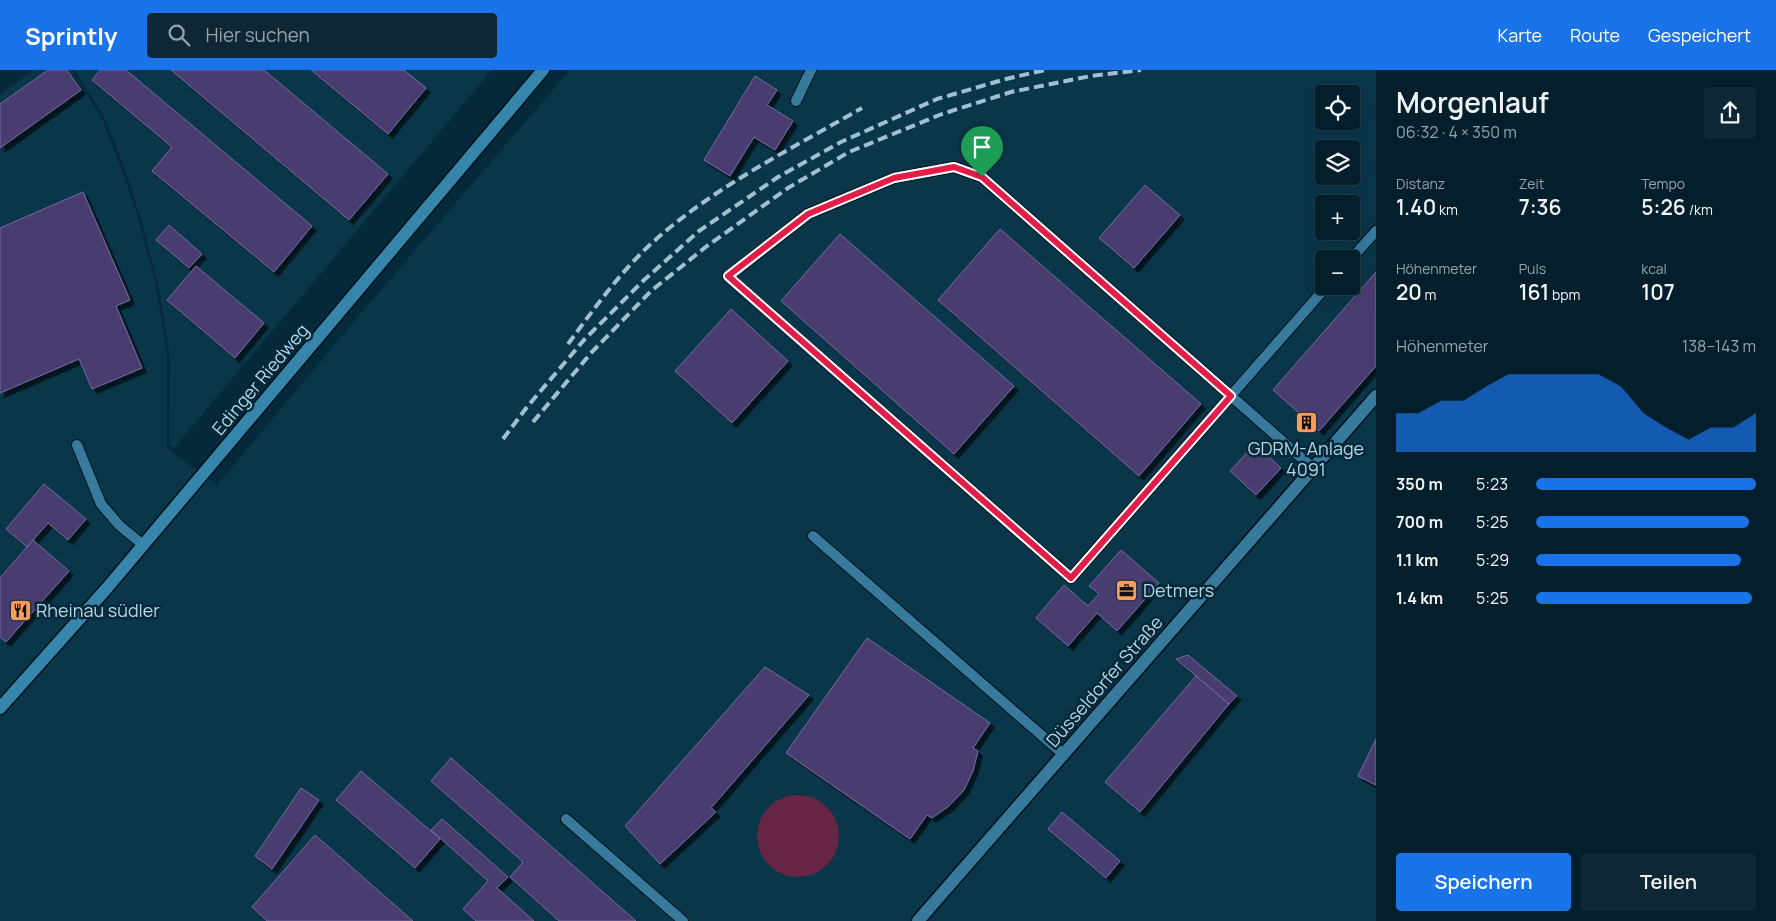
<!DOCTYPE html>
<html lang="de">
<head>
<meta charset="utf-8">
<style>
  body { margin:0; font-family:Manrope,sans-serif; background:#0d2734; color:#f1f3f6; height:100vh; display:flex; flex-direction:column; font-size:19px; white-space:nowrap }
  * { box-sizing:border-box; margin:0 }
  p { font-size:16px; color:#97a2a9 }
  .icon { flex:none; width:28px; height:28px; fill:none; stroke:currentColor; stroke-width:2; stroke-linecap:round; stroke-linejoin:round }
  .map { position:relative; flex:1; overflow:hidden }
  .drawer { display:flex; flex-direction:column; background:#031f2c; width:400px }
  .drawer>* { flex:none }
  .controls { position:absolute; left:1315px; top:15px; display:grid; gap:10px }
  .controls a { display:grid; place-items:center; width:45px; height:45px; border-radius:5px; background:#031f2c; box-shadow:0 5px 20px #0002,0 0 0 1px #243d48; font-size:25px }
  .pin { position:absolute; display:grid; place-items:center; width:42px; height:42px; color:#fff; margin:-51px -21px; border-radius:50% 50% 50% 0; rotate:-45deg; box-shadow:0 0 5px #0007 }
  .pin .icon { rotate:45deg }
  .round { display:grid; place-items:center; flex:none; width:52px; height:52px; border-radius:5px; background:#0d2734 }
  .head { display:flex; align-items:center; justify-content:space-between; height:85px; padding:0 20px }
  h1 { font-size:28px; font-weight:600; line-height:38px }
  .stats { display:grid; grid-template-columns:repeat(3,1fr); gap:8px; height:85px; padding:5px 20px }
  .stats div { display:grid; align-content:center }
  .stats b { font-size:21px; font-weight:600 }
  .stats small { font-size:14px; font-weight:400 }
  .stats p { font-size:14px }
  .chart { height:140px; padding:10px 20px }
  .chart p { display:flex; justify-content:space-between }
  .chart svg { width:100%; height:90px; margin-top:5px; fill:#1a73e8; opacity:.7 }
  .primary-button { display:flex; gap:10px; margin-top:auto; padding:10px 20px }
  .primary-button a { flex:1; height:58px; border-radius:5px; background:#1a73e8; color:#fff; font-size:20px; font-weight:600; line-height:58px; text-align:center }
  .primary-button a+a { background:#0d2734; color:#f1f3f6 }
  ul { padding:0 20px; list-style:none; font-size:16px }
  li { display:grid; grid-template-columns:80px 60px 1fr; align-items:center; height:38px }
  li i { height:12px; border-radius:6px; background:#1a73e8 }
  header { display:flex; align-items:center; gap:30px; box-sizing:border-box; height:70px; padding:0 25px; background:#1a73e8; color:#fff }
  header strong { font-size:24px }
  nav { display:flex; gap:28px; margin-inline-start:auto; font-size:18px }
  .search { width:350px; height:45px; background:#0d2734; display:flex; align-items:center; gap:12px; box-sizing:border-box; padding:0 18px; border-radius:5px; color:#97a2a9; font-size:19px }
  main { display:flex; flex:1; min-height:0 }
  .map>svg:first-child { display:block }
  .built { fill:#0a3649; fill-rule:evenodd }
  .green { fill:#672545 }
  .building { fill:#493d70; stroke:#756aa1; filter:url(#shadow) }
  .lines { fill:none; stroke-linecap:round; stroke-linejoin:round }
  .lane-casing { stroke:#00111b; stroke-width:12 }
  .street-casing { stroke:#00111b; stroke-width:15 }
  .secondary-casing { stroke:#00111b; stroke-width:15 }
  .lane { stroke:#377a9c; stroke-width:10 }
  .street { stroke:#377a9c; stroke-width:12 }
  .secondary { stroke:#3686ac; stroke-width:12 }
  .rail { stroke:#a0c0d2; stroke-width:4; stroke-dasharray:10 5; stroke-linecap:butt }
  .route-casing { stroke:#fff; stroke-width:10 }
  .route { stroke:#e11d48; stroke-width:6 }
  .labels { text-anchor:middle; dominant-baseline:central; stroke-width:5; stroke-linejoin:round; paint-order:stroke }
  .street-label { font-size:18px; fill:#b7d7e9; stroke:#04293a }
  .poi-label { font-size:18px; fill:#b7d7e9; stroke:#04293a; text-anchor:start }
</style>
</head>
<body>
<header>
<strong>Sprintly</strong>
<div class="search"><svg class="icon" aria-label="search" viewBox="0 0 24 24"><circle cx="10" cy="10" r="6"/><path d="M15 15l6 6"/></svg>Hier suchen</div>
<nav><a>Karte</a><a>Route</a><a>Gespeichert</a></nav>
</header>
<main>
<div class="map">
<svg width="1376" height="851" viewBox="0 0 1376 851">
  <defs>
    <filter id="shadow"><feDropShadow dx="4.5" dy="4.5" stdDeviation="0" flood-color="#0009"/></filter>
  </defs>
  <rect width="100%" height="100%" fill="#04293a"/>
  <!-- built -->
  <g class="built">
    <path d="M34,0H72L102,49L123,103L137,144L155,211L167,281V378L217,415L351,255L570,0H1376V851H0V24ZM1324,24H1351V51H1324ZM1324,79H1351V106H1324ZM1324,134H1351V161H1324ZM1324,189H1351V216H1324Z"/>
    <path d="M75,0H492L174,378L169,375L170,290L159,218L141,149L126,102L105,49Z"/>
  </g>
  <!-- green -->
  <circle class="green" cx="798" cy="766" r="41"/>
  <!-- building -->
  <g class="building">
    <path d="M48,0H67L81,20L0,78V34Z"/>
    <path d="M100,0H126L312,156L274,202L152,101L172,77L92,10Z"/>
    <path d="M171,0H264L388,104L349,150Z"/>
    <path d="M311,0H404L426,18L388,64Z"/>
    <path d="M755,6L777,20L767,35L793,51L775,80L754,67L730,106L704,90Z"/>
    <path d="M1145,115L1180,145L1134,198L1099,168Z"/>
    <path d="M83,122L130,230L116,236L142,298L92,319L79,289L0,323V158Z"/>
    <path d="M169,155L202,184L189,198L156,170Z"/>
    <path d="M1000,159L1201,334L1139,406L938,230Z"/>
    <path d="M840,164L1014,316L954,384L781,231Z"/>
    <path d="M196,196L264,253L235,288L167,230Z"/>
    <path d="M1376,202V296L1319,361L1273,320Z"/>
    <path d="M731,239L788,291L732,353L675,301Z"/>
    <path d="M1255,374L1281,398L1256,425L1230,401Z"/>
    <path d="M44,414L86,449L68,470L48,453L27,477L6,459Z"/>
    <path d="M33,470L69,501L6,572L0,567V508Z"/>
    <path d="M1121,480L1159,513L1117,561L1097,543L1068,576L1036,548L1064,515L1088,536L1099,524L1089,516Z"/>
    <path d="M867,568L990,653L973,678L978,681L973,701L964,720L949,736L932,748L927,745L910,769L786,683Z"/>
    <path d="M1188,585L1237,626L1229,634L1176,589Z"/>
    <path d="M765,597L809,625L711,738L716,742L660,794L625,756Z"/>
    <path d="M1196,606L1229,634L1140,742L1105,712Z"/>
    <path d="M1376,669V715L1358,706Z"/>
    <path d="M451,688L636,851H559L510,807L523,792L431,711Z"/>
    <path d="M361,701L440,769L415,798L336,730Z"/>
    <path d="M301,718L319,730L272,799L255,786Z"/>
    <path d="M1062,742L1120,791L1106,808L1048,759Z"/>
    <path d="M442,749L508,807L497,818L534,851H476L463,839L488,811L431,760Z"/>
    <path d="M315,765L413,851H267L252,837Z"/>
  </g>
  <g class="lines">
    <defs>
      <g id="lane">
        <path d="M796,31L811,0"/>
        <path d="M1351,189L1376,161"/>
        <path d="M77,375L101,434L119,455L143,475"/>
        <path d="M1313,398L1231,326L982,107L954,97L894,108L808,144L728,207L1071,508L1327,216"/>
        <path d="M813,466L1063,684"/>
        <path d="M566,749L683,851"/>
      </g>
      <path id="street" d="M918,851L1376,326"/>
      <path id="secondary" d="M0,638L107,518L543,0"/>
    </defs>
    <!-- lane casing -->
    <use href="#lane" class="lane-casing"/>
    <!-- street casing -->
    <use href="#street" class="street-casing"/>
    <!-- secondary casing -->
    <use href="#secondary" class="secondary-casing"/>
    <!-- lane -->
    <use href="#lane" class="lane"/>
    <!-- street -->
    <use href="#street" class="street"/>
    <!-- secondary -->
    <use href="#secondary" class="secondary"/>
    <!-- rail -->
    <g class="rail">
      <path d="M568,274C594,239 620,202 653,172C714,117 791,79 862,38"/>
      <path d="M533,352L591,283L651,221L707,176L788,118L849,82L942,44L1011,22L1091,6L1141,0"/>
      <path d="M503,369L527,337L584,270L644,210L699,161L778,107L841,72L937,29L1006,9L1045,0"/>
    </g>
  </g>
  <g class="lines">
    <defs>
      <path id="route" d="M954,97L982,107L1231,326L1071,508L728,206L808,144L894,108Z"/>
    </defs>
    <!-- route casing -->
    <use href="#route" class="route-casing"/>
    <!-- route -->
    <use href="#route" class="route"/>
  </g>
  <!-- icons -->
  <defs>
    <symbol id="building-square" viewBox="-11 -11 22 22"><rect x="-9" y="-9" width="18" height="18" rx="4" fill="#fe9b58" stroke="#04293a"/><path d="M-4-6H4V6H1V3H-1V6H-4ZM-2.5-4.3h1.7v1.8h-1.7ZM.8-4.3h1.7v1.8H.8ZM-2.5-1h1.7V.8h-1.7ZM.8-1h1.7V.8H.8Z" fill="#111"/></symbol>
    <symbol id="office-square" viewBox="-11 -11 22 22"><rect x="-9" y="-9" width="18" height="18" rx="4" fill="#fe9b58" stroke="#04293a"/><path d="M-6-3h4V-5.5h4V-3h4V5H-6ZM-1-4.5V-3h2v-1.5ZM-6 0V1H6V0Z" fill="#111"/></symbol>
    <symbol id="restaurant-square" viewBox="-11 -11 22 22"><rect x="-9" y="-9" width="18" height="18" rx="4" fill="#fe9b58" stroke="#04293a"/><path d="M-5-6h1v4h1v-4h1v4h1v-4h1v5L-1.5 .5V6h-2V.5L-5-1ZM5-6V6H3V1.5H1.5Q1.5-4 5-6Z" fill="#111"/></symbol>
  </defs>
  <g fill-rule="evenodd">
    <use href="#building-square" x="1294" y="340" width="25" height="25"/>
    <use href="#office-square" x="1114" y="508" width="25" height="25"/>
    <use href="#restaurant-square" x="8" y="528" width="25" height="25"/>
  </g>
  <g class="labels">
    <!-- street labels -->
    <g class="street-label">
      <text transform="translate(260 309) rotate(-50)">Edinger Riedweg</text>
      <text transform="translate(1104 611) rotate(-49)">Düsseldorfer Straße</text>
    </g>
    <!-- poi labels -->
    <g class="poi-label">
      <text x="1306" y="378" text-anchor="middle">GDRM-Anlage<tspan x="1306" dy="21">4091</tspan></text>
      <text x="1143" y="520">Detmers</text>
      <text x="36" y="540">Rheinau südler</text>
    </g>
  </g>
</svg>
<div class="controls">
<a><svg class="icon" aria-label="locate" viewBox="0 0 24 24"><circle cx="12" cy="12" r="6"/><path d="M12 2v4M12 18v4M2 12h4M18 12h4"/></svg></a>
<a><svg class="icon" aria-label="layers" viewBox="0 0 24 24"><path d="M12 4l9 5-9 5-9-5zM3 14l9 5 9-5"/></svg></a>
<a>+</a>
<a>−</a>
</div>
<div class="pin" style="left:982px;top:107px;background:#1e9e55"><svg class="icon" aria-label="arrive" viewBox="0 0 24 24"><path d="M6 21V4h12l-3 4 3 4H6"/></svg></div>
</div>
<section class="drawer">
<div class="head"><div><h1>Morgenlauf</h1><p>06:32 · 4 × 350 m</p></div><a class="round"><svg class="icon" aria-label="share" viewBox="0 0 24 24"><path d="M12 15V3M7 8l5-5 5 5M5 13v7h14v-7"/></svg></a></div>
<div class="stats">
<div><p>Distanz</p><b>1.40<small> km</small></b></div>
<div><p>Zeit</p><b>7:36</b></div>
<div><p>Tempo</p><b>5:26<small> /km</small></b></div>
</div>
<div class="stats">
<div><p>Höhenmeter</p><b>20<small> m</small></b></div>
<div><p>Puls</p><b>161<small> bpm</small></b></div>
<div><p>kcal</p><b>107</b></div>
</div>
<div class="chart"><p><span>Höhenmeter</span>138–143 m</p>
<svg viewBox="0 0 160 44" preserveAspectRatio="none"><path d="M0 44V25L10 25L20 19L30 19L40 12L50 6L60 6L70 6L80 6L90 6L100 12L110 25L120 32L130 38L140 32L150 32L160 25V44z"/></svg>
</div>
<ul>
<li><b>350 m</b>5:23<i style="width:100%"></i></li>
<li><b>700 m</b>5:25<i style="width:97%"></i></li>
<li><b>1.1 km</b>5:29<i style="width:93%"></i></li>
<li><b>1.4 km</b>5:25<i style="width:98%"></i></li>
</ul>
<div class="primary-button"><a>Speichern</a><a>Teilen</a></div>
</section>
</main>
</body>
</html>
